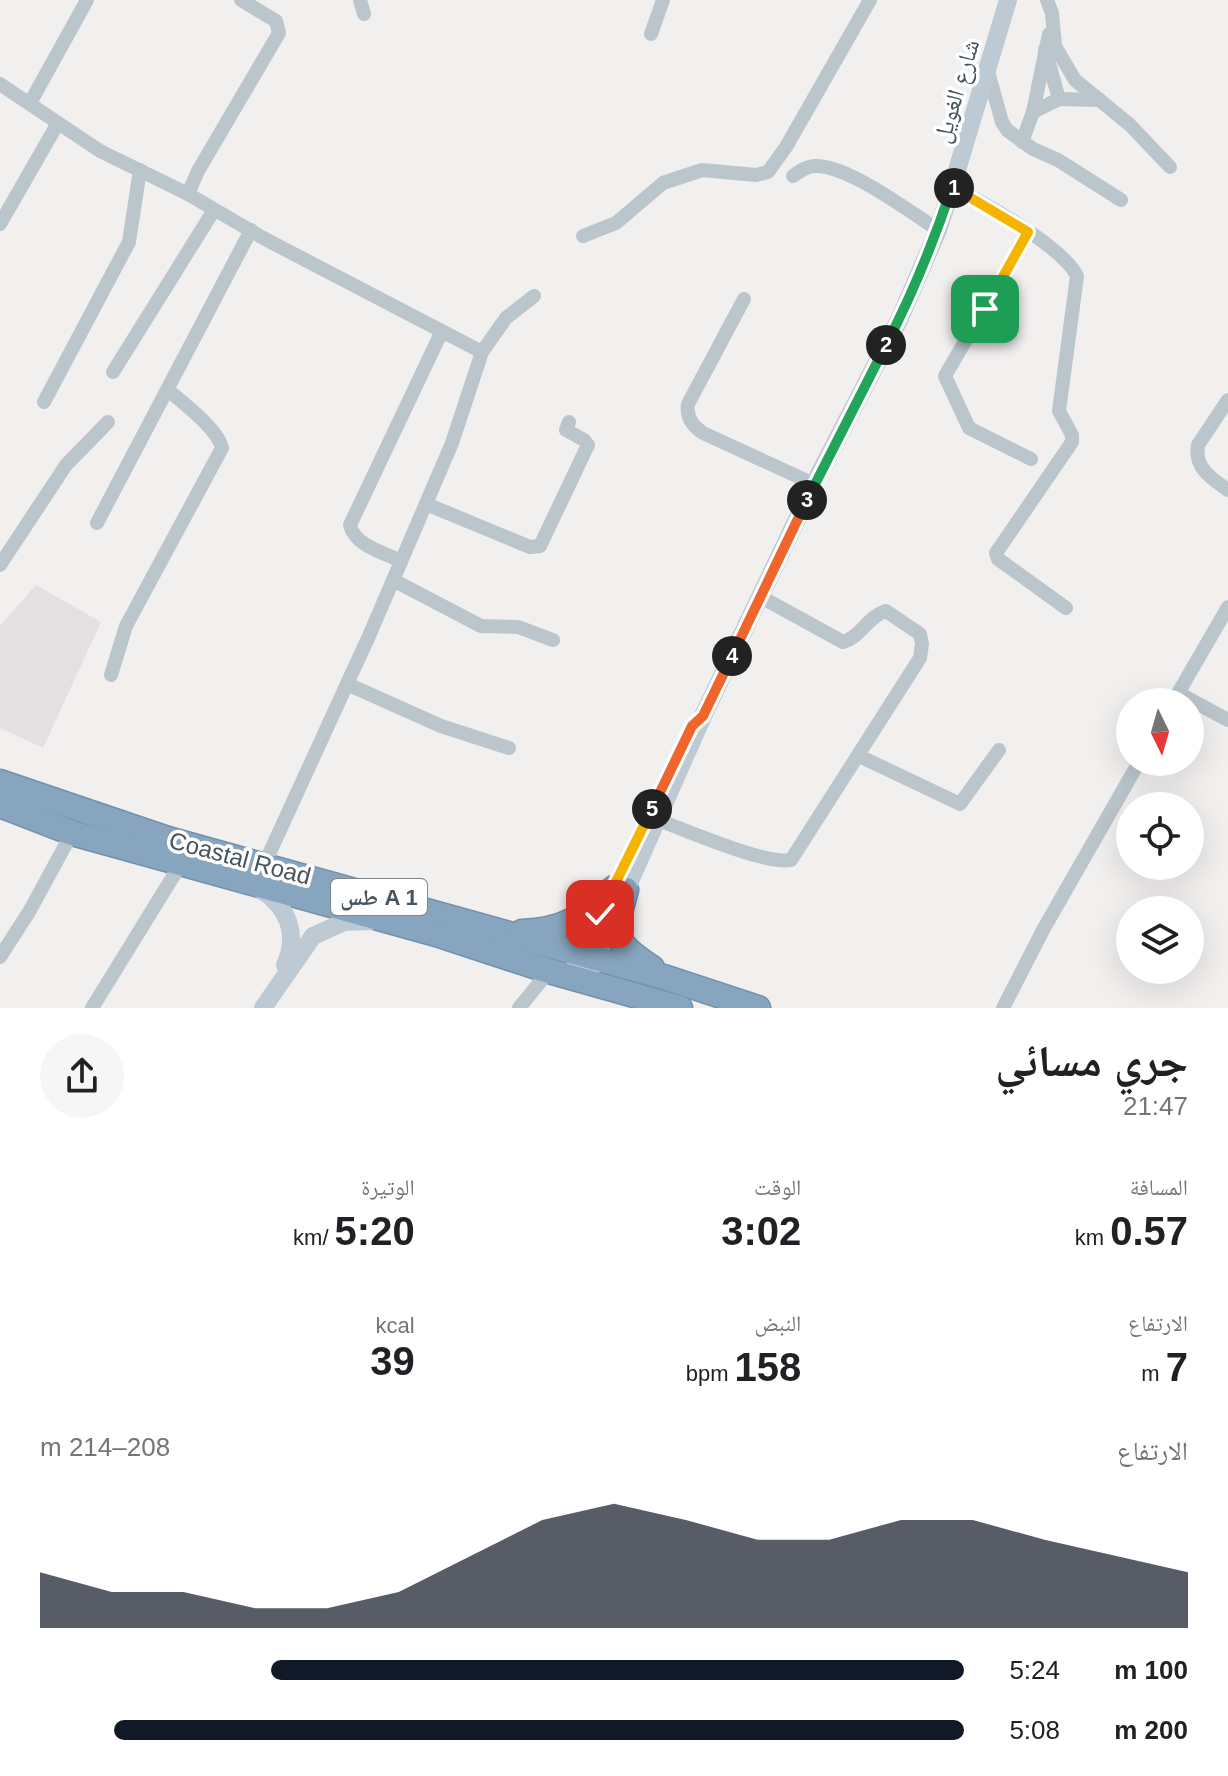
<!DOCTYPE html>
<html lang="ar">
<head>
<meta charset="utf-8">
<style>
  body { margin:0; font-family:Arial,"Noto Naskh Arabic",sans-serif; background:#f6f6f6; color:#202124; direction:rtl; height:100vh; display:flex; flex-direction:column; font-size:30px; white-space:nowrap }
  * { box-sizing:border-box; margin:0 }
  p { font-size:26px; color:#757577 }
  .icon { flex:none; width:44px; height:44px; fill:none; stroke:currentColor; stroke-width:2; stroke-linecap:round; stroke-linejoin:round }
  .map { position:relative; height:1008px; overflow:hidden; direction:ltr }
  .panel { display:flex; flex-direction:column; background:#fff; flex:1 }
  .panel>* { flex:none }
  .needle { width:52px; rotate:175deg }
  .controls { position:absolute; left:1116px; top:688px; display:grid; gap:16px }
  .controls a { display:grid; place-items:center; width:88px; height:88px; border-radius:50%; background:#fff; box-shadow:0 8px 32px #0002; font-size:40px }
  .pin { position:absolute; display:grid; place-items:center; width:68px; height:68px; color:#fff; margin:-34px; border-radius:16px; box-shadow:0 4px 12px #0006 }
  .km { position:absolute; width:40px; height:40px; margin:-20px; border-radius:50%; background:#222; color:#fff; font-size:22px; line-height:40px; text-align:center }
  .round { display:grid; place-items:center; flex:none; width:84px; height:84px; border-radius:42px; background:#f6f6f6 }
  .headline { display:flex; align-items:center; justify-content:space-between; height:136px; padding:0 40px }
  h1 { font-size:44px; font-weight:800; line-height:60px }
  .metrics { display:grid; grid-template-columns:repeat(3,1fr); gap:12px; height:136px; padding:8px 40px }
  .metrics div { display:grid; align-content:center }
  .metrics b { font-size:40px; font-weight:800 }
  .metrics small { font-size:22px; font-weight:400 }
  .metrics p { font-size:22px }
  .chart { height:224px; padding:16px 40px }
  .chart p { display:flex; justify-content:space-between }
  .chart svg { width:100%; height:144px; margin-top:8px; fill:#111827; opacity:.7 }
  ul { padding:0 40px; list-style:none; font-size:26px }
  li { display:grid; grid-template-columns:128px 96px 1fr; align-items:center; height:60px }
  li i { height:20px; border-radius:10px; background:#111827 }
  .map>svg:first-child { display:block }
  .education { fill:#e3e0e2 }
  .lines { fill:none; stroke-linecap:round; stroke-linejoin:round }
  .highway-casing { stroke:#7390a9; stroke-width:27 }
  .street { stroke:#bbc5cc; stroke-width:14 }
  .secondary { stroke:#bdc9d3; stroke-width:18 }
  .highway { stroke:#87a5be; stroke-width:24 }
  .split-1-casing { stroke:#fff; stroke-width:16 }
  .split-2-casing { stroke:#fff; stroke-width:16 }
  .split-3-casing { stroke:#fff; stroke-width:16 }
  .split-4-casing { stroke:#fff; stroke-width:16 }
  .split-5-casing { stroke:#fff; stroke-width:16 }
  .split-6-casing { stroke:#fff; stroke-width:16 }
  .split-1 { stroke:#f5b400; stroke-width:10 }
  .split-2 { stroke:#22a559; stroke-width:10 }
  .split-3 { stroke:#22a559; stroke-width:10 }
  .split-4 { stroke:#f0652b; stroke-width:10 }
  .split-5 { stroke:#f0652b; stroke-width:10 }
  .split-6 { stroke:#f5b400; stroke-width:10 }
  .labels { text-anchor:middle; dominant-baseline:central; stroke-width:7; stroke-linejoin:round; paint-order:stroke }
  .shield { fill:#fff; stroke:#7e878e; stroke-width:2 }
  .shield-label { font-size:22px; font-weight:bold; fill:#47545d }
  .street-label { font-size:24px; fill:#47545d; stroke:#fff }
</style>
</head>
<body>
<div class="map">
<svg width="1228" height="1008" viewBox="0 0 1228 1008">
  <rect width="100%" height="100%" fill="#f2efef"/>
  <!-- education -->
  <path class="education" d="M36,585L101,622L43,748L0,728V626Z"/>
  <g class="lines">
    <defs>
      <g id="highway">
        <path d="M0,782L168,839L667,978L758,1008"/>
        <path d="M0,805L72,833L436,934L549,971L680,1008"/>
        <path d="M626,890C613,937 611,940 652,968"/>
        <path d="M522,932C568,930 580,917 614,888"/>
      </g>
    </defs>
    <!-- highway casing -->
    <use href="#highway" class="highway-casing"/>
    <!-- street -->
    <g class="street">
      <path d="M360,0L364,14"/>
      <path d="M1047,0L1052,13L1055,46L1075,80L1130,125L1170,167"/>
      <path d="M651,34L663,0"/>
      <path d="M1045,49L1059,99"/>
      <path d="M988,72L1002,122L1007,130L1033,149L1058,160L1121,200"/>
      <path d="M0,84L100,151L188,194L265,239L482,352L452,443L369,636L264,865"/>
      <path d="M30,103L87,0"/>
      <path d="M1033,112L1059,99L1100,100"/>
      <path d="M1022,142L1033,112L1049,34"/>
      <path d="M793,176C800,171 807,166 816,166C849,166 909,211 938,230"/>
      <path d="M952,187C982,201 1063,247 1077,276L1059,411L1072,435V442L996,553L998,559L1066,608"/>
      <path d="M188,194L198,171L279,33L276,21L241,0"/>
      <path d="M0,224L58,123"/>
      <path d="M1028,232L945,376L969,428L1031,459"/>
      <path d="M583,236L616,223L663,183L702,170L756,175L768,172L786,147L870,0"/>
      <path d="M744,299L688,404C686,416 692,426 703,433L814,484"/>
      <path d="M482,352L506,318L534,296"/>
      <path d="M113,372L214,210"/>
      <path d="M1228,400L1198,445C1194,468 1211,478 1228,490"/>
      <path d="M44,402L129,242L140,170"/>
      <path d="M426,504L530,547L540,546L588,445L584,440L566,430L569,422"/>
      <path d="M97,523L251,230"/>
      <path d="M401,561C384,553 354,545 350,525L442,331"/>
      <path d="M0,565L66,465L108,422"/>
      <path d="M393,580L481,626L518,627L553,640"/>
      <path d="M111,675L126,626L222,448C218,429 183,403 168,390"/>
      <path d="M347,684L441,726L509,748"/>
      <path d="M1178,693L1228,720"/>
      <path d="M1173,702L1228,607"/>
      <path d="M859,756L960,804L999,750"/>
      <path d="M658,820C686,830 765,865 791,860L920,658L922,644L920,634L886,611C868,616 861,637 843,642L761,597"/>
      <path d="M0,957L29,912L72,833"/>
      <path d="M92,1008L182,862"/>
      <path d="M519,1008L549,971"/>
      <path d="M1003,1008L1043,930L1139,762"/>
    </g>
    <!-- secondary -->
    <g class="secondary">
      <path d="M260,889C288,907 299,934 285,965"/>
      <path d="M575,965L610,895"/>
      <path d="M591,969L703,716L814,484L900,318L938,230L952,187L1008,0"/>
      <path d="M263,1008L313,936L344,922L371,921"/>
    </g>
    <!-- highway -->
    <use href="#highway" class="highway"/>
  </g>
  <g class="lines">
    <defs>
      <path id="split-1" d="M954,188L1028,232L985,309"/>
      <path id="split-2" d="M886,345C912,295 934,241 952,187L954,188"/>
      <path id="split-3" d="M807,500L886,345"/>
      <path id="split-4" d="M732,656L807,500"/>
      <path id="split-5" d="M652,809L692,726L703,716L732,656"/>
      <path id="split-6" d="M600,914L652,809"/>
    </defs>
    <!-- split-1 casing -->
    <use href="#split-1" class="split-1-casing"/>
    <!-- split-2 casing -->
    <use href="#split-2" class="split-2-casing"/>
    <!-- split-3 casing -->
    <use href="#split-3" class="split-3-casing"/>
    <!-- split-4 casing -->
    <use href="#split-4" class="split-4-casing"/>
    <!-- split-5 casing -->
    <use href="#split-5" class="split-5-casing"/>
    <!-- split-6 casing -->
    <use href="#split-6" class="split-6-casing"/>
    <!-- split-1 -->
    <use href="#split-1" class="split-1"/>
    <!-- split-2 -->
    <use href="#split-2" class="split-2"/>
    <!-- split-3 -->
    <use href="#split-3" class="split-3"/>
    <!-- split-4 -->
    <use href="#split-4" class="split-4"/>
    <!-- split-5 -->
    <use href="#split-5" class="split-5"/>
    <!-- split-6 -->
    <use href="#split-6" class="split-6"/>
  </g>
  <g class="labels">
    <!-- shield labels -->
    <rect class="shield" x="331" y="879" width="96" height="36" rx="6"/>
    <g class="shield-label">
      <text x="379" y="897">طس A 1</text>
    </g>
    <!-- street labels -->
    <g class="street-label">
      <text transform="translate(956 91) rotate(-73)">شارع الغويل</text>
      <text transform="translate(240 858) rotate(15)">Coastal Road</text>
    </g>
  </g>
</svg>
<div class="controls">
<a><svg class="needle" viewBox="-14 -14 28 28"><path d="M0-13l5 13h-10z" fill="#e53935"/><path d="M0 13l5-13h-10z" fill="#757577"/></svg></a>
<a><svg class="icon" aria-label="locate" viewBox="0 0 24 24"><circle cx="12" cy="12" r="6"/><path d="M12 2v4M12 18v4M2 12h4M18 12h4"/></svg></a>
<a><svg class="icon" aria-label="layers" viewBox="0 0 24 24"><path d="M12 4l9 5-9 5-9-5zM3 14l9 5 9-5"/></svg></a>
</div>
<div class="pin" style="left:985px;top:309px;background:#1e9e55"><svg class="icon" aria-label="arrive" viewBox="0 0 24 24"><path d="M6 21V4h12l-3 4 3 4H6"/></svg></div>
<div class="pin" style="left:600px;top:914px;background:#d93025"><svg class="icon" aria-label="check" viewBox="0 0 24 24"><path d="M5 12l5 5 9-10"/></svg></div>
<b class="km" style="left:954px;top:188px">1</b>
<b class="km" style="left:886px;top:345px">2</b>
<b class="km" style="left:807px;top:500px">3</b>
<b class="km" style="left:732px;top:656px">4</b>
<b class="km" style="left:652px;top:809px">5</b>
</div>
<section class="panel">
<div class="headline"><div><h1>جري مسائي</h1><p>21:47</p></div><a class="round"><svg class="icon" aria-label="share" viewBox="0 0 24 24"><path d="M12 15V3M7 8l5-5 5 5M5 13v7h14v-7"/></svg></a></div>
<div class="metrics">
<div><p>المسافة</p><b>0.57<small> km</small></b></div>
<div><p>الوقت</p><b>3:02</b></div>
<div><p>الوتيرة</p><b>5:20<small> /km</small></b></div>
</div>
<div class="metrics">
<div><p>الارتفاع</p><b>7<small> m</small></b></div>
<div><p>النبض</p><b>158<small> bpm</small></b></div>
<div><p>kcal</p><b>39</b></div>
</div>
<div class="chart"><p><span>الارتفاع</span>208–214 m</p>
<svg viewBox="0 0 160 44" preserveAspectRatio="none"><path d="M0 44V27L10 33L20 33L30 38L40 38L50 33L60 22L70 11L80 6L90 11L100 17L110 17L120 11L130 11L140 17L150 22L160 27V44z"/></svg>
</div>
<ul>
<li><b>100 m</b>5:24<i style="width:75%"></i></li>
<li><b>200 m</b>5:08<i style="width:92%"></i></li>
</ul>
</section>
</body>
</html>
